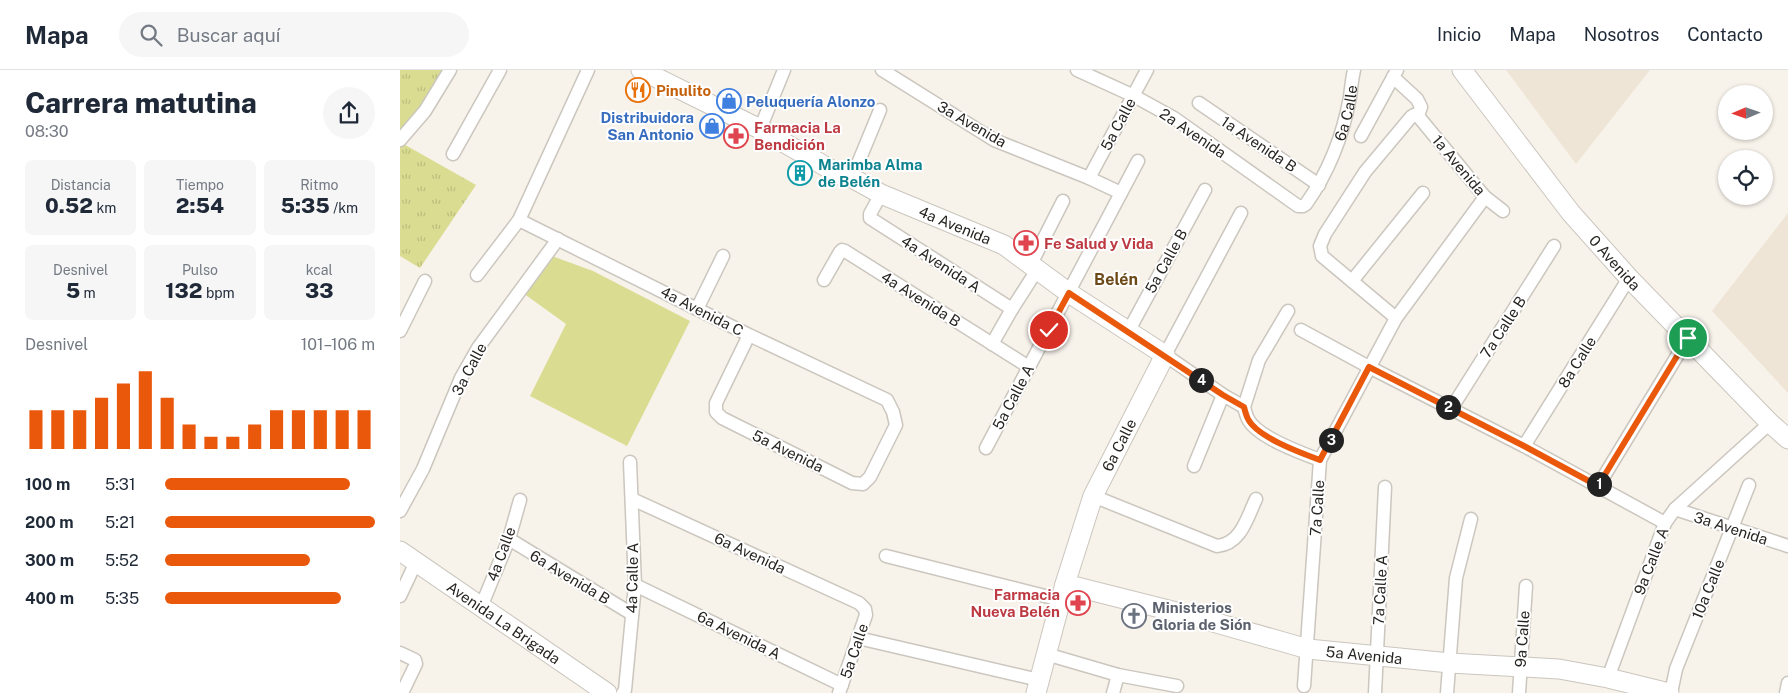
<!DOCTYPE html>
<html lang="es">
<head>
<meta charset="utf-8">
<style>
  body { margin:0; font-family:"Public Sans",sans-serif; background:#f6f6f7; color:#1f2937; height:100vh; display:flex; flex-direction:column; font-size:19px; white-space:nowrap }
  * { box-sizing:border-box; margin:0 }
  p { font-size:16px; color:#747a83 }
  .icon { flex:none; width:28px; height:28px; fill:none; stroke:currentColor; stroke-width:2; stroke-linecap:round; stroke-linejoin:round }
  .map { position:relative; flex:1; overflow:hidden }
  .sheet { display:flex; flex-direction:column; background:#fff; width:400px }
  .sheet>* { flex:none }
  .needle { width:32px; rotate:268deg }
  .fabs { position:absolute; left:1318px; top:15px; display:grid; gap:10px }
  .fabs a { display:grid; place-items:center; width:55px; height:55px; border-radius:50%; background:#fff; box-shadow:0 1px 4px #0004; font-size:25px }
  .pin { position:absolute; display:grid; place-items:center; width:42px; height:42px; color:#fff; margin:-21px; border:2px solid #fff; border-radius:50%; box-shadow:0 1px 5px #0007 }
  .km { position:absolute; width:25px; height:25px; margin:-12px; border-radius:50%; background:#222; color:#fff; font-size:14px; line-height:25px; text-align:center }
  .round { display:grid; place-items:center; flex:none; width:52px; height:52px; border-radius:26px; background:#f6f6f7 }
  .headline { display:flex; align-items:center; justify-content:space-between; height:85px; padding:0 25px }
  h1 { font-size:28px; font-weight:800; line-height:38px }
  .stats { display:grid; grid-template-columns:repeat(3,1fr); gap:8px; height:85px; padding:5px 25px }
  .stats div { display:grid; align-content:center; border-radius:8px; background:#f6f6f7; text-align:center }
  .stats b { font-size:21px; font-weight:800 }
  .stats small { font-size:14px; font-weight:400 }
  .stats p { font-size:14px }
  .chart { height:140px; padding:10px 25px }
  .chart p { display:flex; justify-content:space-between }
  .chart svg { width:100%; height:90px; margin-top:5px; stroke:#ea580c; stroke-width:6 }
  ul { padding:0 25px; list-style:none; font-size:16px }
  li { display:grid; grid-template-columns:80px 60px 1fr; align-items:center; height:38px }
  li i { height:12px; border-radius:6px; background:#ea580c }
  header { display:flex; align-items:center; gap:30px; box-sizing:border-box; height:70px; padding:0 25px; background:#fff; border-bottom:1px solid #e0e1e3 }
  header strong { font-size:24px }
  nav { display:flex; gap:28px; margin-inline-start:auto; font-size:18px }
  .search { width:350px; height:45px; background:#f6f6f7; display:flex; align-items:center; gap:12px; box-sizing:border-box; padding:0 18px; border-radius:28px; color:#747a83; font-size:19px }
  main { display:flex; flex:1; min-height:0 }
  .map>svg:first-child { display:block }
  .built { fill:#efe5d6 }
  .grass { fill:url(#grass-tufts) }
  .park { fill:#dadd91 }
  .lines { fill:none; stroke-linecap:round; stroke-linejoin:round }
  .street-casing { stroke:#cbc6be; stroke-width:15 }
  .secondary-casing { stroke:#cbc6be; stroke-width:21 }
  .street { stroke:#fff; stroke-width:12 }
  .secondary { stroke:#fff; stroke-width:19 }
  .route-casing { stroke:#fff; stroke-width:10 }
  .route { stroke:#ea580c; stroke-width:6 }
  .labels { text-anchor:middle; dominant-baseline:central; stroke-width:4; stroke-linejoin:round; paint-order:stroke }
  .food-label { font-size:15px; font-weight:bold; fill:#c56008; stroke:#fff; text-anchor:start }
  .shop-label { font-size:15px; font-weight:bold; fill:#366cbe; stroke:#fff; text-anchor:start }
  .street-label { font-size:15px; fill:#272522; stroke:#fff }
  .health-label { font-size:15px; font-weight:bold; fill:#be3a42; stroke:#fff; text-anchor:start }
  .culture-label { font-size:15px; font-weight:bold; fill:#0d838f; stroke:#fff; text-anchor:start }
  .worship-label { font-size:15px; font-weight:bold; fill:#5b616d; stroke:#fff; text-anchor:start }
  .neighbourhood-label { font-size:16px; font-weight:bold; fill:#6c4817; stroke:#fff }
</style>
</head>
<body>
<header>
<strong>Mapa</strong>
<div class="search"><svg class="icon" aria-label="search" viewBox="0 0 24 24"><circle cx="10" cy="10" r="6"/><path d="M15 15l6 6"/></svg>Buscar aquí</div>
<nav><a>Inicio</a><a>Mapa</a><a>Nosotros</a><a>Contacto</a></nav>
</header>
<main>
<section class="sheet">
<div class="headline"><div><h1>Carrera matutina</h1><p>08:30</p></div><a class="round"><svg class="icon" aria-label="share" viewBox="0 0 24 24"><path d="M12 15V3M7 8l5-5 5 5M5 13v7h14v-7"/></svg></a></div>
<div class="stats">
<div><p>Distancia</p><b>0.52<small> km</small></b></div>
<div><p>Tiempo</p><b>2:54</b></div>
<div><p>Ritmo</p><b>5:35<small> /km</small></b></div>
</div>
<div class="stats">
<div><p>Desnivel</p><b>5<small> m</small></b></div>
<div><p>Pulso</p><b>132<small> bpm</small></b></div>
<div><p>kcal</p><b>33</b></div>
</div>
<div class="chart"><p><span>Desnivel</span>101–106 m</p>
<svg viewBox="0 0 160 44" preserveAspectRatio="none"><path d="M5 44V25M15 44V25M25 44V25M35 44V19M45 44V12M55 44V6M65 44V19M75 44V32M85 44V38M95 44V38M105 44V32M115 44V25M125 44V25M135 44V25M145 44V25M155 44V25"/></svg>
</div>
<ul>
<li><b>100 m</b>5:31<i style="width:88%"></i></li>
<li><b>200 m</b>5:21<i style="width:100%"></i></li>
<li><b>300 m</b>5:52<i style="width:69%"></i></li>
<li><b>400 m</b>5:35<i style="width:84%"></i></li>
</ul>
</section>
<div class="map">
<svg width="1388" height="623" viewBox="0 0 1388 623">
  <defs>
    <pattern id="grass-tufts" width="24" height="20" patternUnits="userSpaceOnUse" patternTransform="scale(1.25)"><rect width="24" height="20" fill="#dadd91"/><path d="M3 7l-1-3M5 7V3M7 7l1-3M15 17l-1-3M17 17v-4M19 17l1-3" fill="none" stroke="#bbbe7d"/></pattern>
  </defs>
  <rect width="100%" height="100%" fill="#f7f2ea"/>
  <!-- built -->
  <g class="built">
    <path d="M1106,0H1250L1176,94Z"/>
    <path d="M1388,143V323L1312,241Z"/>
  </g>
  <!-- grass -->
  <g class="grass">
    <path d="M0,0H47L0,69Z"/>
    <path d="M0,72L76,115L20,198L0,186Z"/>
  </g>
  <!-- park -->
  <path class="park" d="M152,186L193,201L290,251L227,376L130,326L166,254L123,223Z"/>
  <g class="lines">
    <defs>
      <g id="street">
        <path d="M482,0L594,70L689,108L721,123"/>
        <path id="s1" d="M677,0L734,26L774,48L898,136H903L906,134C928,103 943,65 950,27C951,18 952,9 954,0"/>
        <path d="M993,7L1017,29L1021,37L1018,46"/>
        <path d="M799,33L919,115"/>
        <path d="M1018,46L1085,127L1103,141"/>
        <path d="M360,59L384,0"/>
        <path d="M961,66L997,0"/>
        <path d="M0,70L25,41L50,0"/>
        <path d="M53,84L100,0"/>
        <path d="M452,108L480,40"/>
        <path d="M689,108L747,0"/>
        <path d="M481,124L470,144V148L473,150L612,239"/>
        <path d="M841,143L765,285L823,325L844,337C845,341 846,345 848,349C857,367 901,383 920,390"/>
        <path d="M119,150L349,265L487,330L493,342L496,355L470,407L463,414L452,413L322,348L316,342V333L349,265"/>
        <path d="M631,194L663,131"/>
        <path d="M77,205L119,150L188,0"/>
        <path d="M424,210L440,182L442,180L445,181L629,297"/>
        <path d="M952,211L1023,123"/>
        <path d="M297,239L323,186"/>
        <path d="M996,248L922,186L920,176L925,164L965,102L1011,47L1014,45L1018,46"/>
        <path d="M901,260L969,297L1124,376L1265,453"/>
        <path d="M0,261L25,211"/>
        <path d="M728,262L805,120"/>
        <path d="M592,274L612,239L637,200"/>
        <path d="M844,337L859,290L888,241"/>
        <path d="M1051,339L1154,176"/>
        <path d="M1124,376L1229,208"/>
        <path d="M586,378L738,91"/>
        <path d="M794,396L823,325"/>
        <path d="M1198,416L1288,268"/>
        <path d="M693,426L817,476C841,474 847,448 856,429"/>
        <path d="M232,429L459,533L465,539L466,545L439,623"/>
        <path d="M1275,439L1388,476"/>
        <path d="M0,441L23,399L61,308L78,278L158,169"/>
        <path d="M109,469L232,544"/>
        <path d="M486,486L661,530"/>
        <path d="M235,515L442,615"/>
        <path d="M0,526L16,492"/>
        <path d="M81,537L109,469L120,430"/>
        <path d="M458,568L639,610"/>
        <path d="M0,583L15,590L16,594L2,623"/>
        <path d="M646,584L718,605L777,616"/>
        <path d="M1208,608L1265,453L1275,439L1370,353"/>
        <path d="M904,616L920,390L996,248L1085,127"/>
        <path d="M223,623L225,620L235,515L230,392"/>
        <path d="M713,623L718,605"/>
        <path d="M975,623L985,417"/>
        <path d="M1047,623L1056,508L1071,449"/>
        <path d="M1119,623L1126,516"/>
        <path d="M1271,623L1276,599L1349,415"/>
        <path d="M1386,623L1388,613"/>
      </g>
      <g id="secondary">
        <path id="s2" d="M241,0L360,59L444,107L452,108L481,124L604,175L669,223L765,285L693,426L665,514L636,623"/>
        <path id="s3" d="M1062,0L1171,143L1229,208L1370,353L1388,369"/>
        <path id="s4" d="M0,481L207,623"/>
        <path id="s5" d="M665,514L792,546L908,579L1050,593L1159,599L1208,608L1269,623"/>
      </g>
    </defs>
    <!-- street casing -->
    <use href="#street" class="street-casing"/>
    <!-- secondary casing -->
    <use href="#secondary" class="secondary-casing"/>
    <!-- street -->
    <use href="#street" class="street"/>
    <!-- secondary -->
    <use href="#secondary" class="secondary"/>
  </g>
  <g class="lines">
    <defs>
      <path id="route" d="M649,260L669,223L823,325L844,337C845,341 846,345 848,349C857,367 901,383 920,390L969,297L1124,376L1198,416L1288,268"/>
    </defs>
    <!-- route casing -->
    <use href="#route" class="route-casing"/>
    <!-- route -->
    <use href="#route" class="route"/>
  </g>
  <!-- icons -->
  <defs>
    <symbol id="restaurant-ring" viewBox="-11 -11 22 22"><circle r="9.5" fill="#fff" stroke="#e8710a" stroke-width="1.5"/><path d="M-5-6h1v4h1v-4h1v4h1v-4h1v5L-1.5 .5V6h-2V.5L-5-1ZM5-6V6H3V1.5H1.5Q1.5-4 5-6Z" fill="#e8710a"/></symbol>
    <symbol id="shop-ring" viewBox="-11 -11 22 22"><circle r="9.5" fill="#fff" stroke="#3f7fe0" stroke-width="1.5"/><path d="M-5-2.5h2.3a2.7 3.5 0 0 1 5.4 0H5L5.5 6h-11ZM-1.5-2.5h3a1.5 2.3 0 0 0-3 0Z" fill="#3f7fe0"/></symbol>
    <symbol id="pharmacy-ring" viewBox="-11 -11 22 22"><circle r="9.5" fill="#fff" stroke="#e0444e" stroke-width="1.5"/><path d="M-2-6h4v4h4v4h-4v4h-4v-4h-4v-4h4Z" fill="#e0444e"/></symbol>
    <symbol id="building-ring" viewBox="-11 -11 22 22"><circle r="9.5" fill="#fff" stroke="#0f9aa8" stroke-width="1.5"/><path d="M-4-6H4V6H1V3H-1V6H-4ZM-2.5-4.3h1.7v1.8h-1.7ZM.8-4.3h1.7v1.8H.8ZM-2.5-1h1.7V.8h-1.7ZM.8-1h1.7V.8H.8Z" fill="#0f9aa8"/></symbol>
    <symbol id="church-ring" viewBox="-11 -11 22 22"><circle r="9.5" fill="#fff" stroke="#6b7280" stroke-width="1.5"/><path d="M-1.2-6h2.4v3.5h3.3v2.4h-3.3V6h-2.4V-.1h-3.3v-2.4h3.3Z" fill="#6b7280"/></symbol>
  </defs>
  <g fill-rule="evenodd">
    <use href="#restaurant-ring" x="224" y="6" width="28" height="28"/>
    <use href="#shop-ring" x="315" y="17" width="28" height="28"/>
    <use href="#shop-ring" x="298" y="42" width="28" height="28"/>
    <use href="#pharmacy-ring" x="322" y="52" width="28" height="28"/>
    <use href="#building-ring" x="386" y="89" width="28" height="28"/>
    <use href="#pharmacy-ring" x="612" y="159" width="28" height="28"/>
    <use href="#pharmacy-ring" x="664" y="519" width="28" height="28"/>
    <use href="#church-ring" x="720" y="532" width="28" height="28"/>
  </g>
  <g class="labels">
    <!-- food labels -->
    <g class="food-label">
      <text x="256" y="20">Pinulito</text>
    </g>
    <!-- shop labels -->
    <g class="shop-label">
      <text x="346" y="31">Peluquería Alonzo</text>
      <text x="294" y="47" text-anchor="end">Distribuidora<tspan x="294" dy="17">San Antonio</tspan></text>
    </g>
    <!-- street labels -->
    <g class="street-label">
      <text stroke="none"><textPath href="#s1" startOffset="369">6a Calle</textPath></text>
      <text transform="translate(572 54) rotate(30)">3a Avenida</text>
      <text transform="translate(718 54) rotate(-62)">5a Calle</text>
      <text transform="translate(793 63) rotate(34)">2a Avenida</text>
      <text transform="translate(859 74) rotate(34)">1a Avenida B</text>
      <text transform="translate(1059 95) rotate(50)">1a Avenida</text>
      <text stroke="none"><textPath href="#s2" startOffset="351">4a Avenida</textPath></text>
      <text transform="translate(766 191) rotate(-61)">5a Calle B</text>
      <text stroke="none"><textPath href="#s3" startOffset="246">0 Avenida</textPath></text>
      <text transform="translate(541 194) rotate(33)">4a Avenida A</text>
      <text transform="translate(521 229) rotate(32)">4a Avenida B</text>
      <text transform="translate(302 241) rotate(27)">4a Avenida C</text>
      <text transform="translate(1103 257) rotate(-57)">7a Calle B</text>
      <text transform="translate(1177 292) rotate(-58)">8a Calle</text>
      <text transform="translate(69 299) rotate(-62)">3a Calle</text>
      <text transform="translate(613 327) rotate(-62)">5a Calle A</text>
      <text transform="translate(719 375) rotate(-63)">6a Calle</text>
      <text transform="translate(388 381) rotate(26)">5a Avenida</text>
      <text transform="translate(917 438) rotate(-86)">7a Calle</text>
      <text transform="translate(1331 458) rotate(18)">3a Avenida</text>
      <text transform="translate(350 483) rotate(25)">6a Avenida</text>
      <text transform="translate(101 484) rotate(-70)">4a Calle</text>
      <text transform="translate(1251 491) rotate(-69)">9a Calle A</text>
      <text transform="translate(170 507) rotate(31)">6a Avenida B</text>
      <text transform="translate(232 508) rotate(-89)">4a Calle A</text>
      <text transform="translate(1308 519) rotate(-68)">10a Calle</text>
      <text transform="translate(980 520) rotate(-87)">7a Calle A</text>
      <text stroke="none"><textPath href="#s4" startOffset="126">Avenida La Brigada</textPath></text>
      <text transform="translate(339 565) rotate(26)">6a Avenida A</text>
      <text transform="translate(1122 569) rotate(-86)">9a Calle</text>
      <text transform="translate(454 581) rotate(-71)">5a Calle</text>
      <text stroke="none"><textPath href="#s5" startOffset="308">5a Avenida</textPath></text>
    </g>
    <!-- health labels -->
    <g class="health-label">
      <text x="354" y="57">Farmacia La<tspan x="354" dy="17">Bendición</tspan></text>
      <text x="644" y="173">Fe Salud y Vida</text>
      <text x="660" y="524" text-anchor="end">Farmacia<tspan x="660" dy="17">Nueva Belén</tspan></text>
    </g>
    <!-- culture labels -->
    <g class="culture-label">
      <text x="418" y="94">Marimba Alma<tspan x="418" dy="17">de Belén</tspan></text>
    </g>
    <!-- worship labels -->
    <g class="worship-label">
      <text x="752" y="537">Ministerios<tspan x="752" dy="17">Gloria de Sión</tspan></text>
    </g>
    <!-- neighbourhood labels -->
    <g class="neighbourhood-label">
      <text x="716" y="209">Belén</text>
    </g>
  </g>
</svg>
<div class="fabs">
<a><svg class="needle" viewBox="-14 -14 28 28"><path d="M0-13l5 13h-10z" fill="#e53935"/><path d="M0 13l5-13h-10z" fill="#747a83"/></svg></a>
<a><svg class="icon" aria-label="locate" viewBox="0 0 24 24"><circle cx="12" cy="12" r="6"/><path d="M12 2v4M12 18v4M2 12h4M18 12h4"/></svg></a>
</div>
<div class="pin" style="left:1288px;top:268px;background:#1e9e55"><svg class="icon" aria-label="arrive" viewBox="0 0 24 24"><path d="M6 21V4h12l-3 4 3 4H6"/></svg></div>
<div class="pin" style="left:649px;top:260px;background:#d93025"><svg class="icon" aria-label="check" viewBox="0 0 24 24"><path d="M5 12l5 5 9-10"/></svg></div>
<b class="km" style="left:1199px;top:414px">1</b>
<b class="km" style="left:1048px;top:337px">2</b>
<b class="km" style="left:931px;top:370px">3</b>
<b class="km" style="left:801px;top:310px">4</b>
</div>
</main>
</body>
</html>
